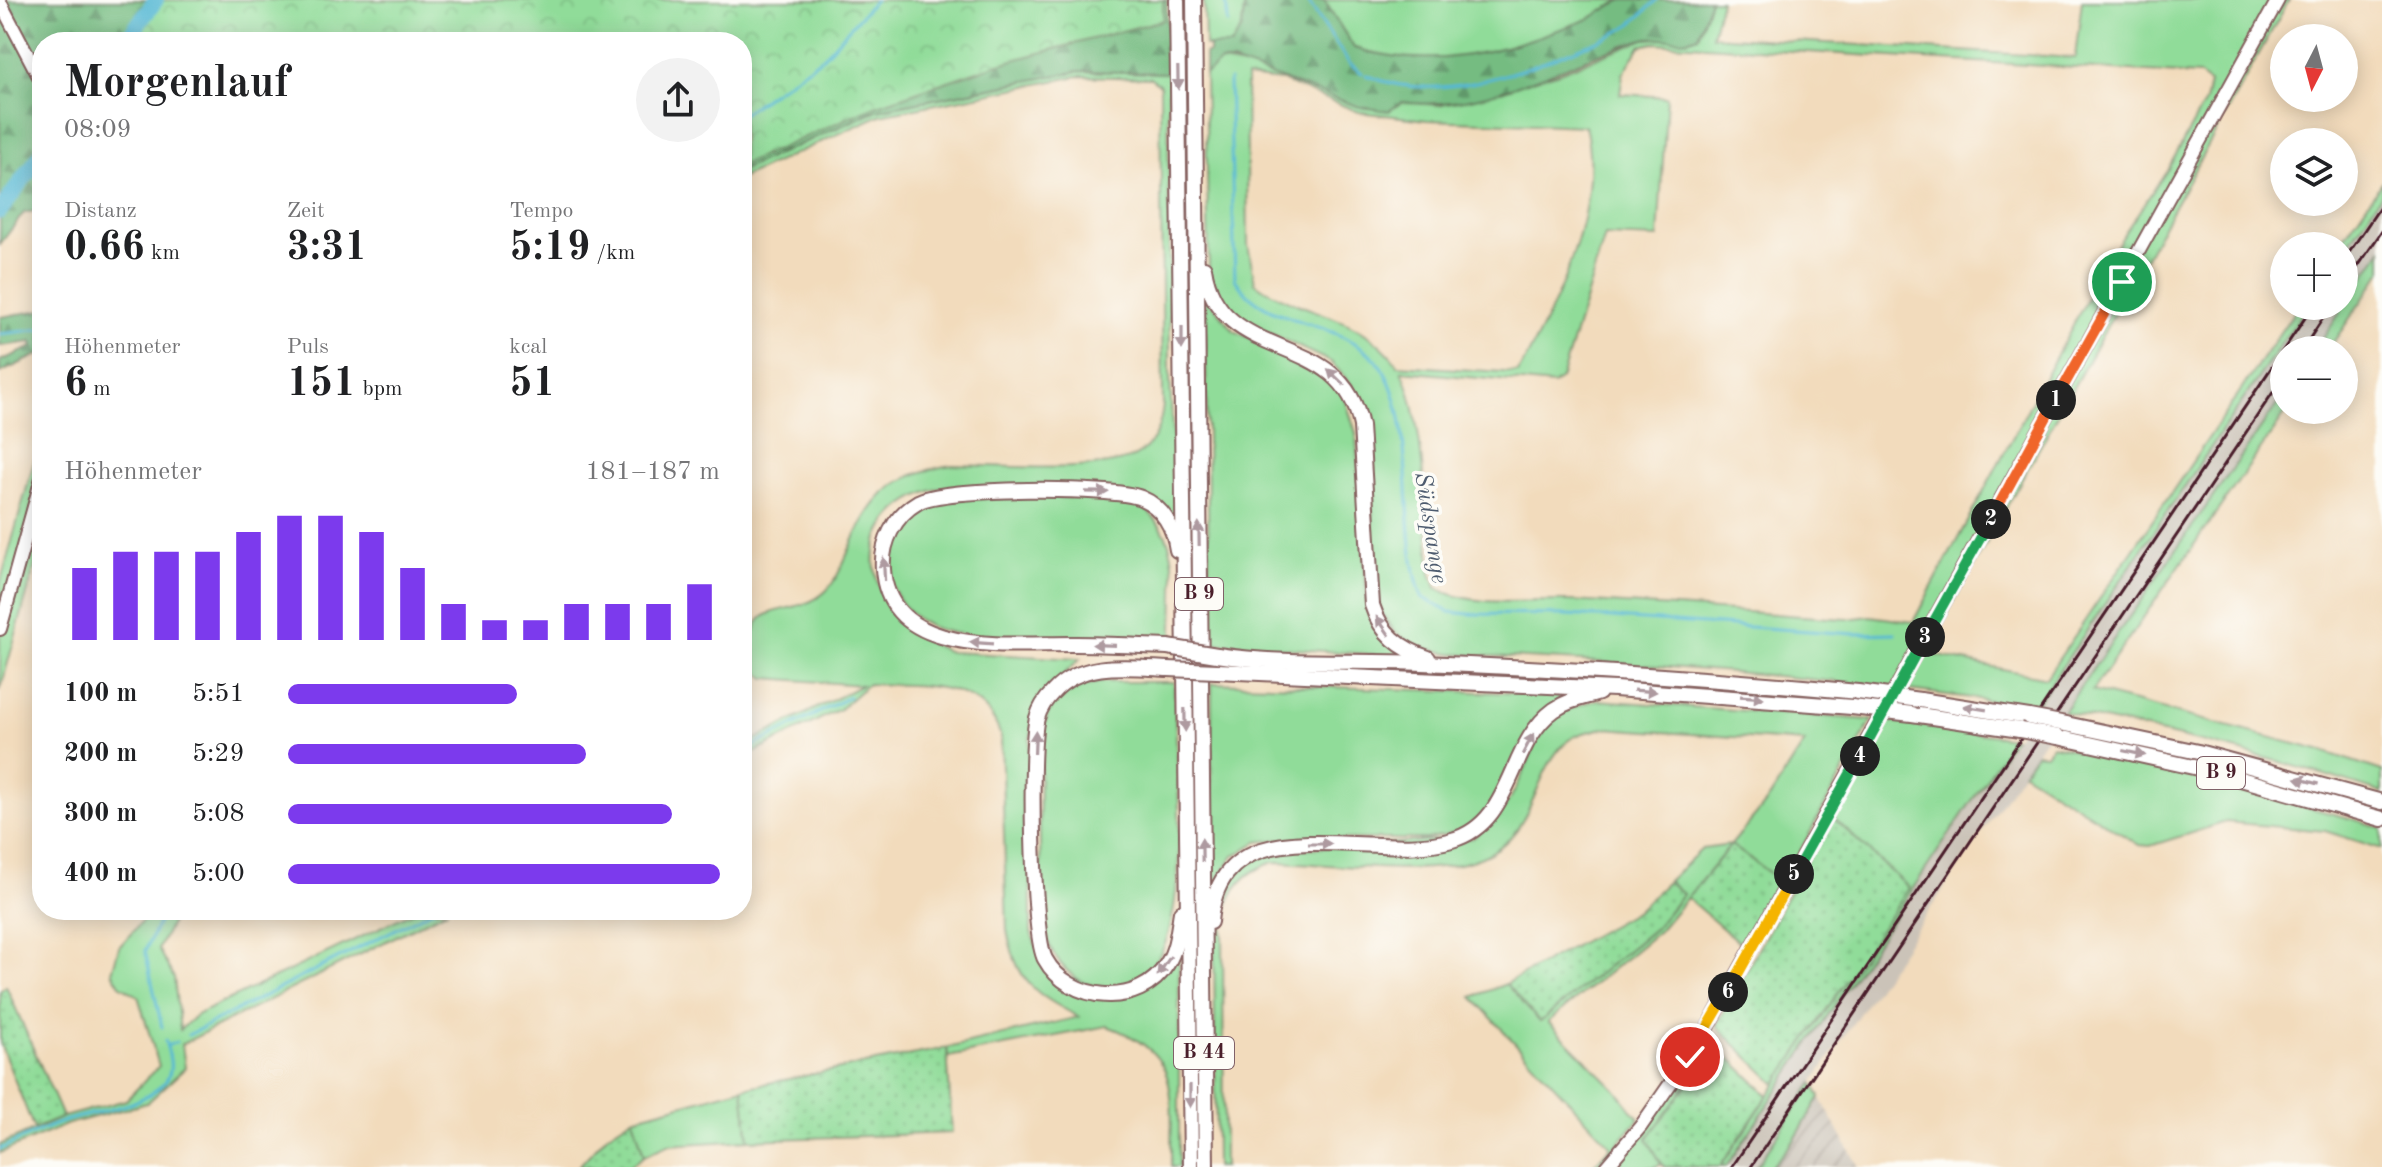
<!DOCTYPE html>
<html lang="de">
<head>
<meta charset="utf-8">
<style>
  body { margin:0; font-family:"Old Standard TT",serif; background:#f2f2f2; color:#202124; height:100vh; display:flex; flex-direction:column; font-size:30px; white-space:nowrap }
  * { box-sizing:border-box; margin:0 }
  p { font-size:26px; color:#757577 }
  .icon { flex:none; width:44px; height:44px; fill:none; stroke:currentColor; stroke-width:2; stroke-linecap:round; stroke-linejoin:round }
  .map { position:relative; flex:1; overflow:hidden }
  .side { position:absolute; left:32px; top:32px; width:720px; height:888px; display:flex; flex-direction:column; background:#fff; border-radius:32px; box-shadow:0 4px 20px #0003 }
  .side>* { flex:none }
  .needle { width:52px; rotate:186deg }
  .fabs { position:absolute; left:2270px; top:24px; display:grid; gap:16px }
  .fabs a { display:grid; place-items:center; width:88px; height:88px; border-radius:50%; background:#fff; box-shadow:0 4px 20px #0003; font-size:40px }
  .pin { position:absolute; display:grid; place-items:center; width:68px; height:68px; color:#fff; margin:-34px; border:4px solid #fff; border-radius:50%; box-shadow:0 2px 8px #0007 }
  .km { position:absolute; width:40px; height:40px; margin:-20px; border-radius:50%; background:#222; color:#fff; font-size:22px; line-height:40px; text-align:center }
  .round { display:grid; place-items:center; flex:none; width:84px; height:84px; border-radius:42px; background:#f2f2f2 }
  .head { display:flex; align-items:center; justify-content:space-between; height:136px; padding:0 32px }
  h1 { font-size:44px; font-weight:700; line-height:60px }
  .stats { display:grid; grid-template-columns:repeat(3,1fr); gap:12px; height:136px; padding:8px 32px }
  .stats div { display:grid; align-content:center }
  .stats b { font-size:40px; font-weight:700 }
  .stats small { font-size:22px; font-weight:400 }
  .stats p { font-size:22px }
  .chart { height:224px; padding:16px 32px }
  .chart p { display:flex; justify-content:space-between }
  .chart svg { width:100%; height:144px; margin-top:8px; stroke:#7c3aed; stroke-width:6 }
  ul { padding:0 32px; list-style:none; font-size:26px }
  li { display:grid; grid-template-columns:128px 96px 1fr; align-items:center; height:60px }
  li i { height:20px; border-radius:10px; background:#7c3aed }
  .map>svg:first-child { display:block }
  .industrial { fill:url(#industrial-furrows) }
  .railway { fill:#cbc3b8 }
  .grass { fill:#90dc99; stroke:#6d7e62; stroke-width:2; fill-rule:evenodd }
  .forest { fill:url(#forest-firs); stroke:#5f6e56; stroke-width:2 }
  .park { fill:url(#park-crowns); stroke:#6d7e62; stroke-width:2 }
  .garden { fill:url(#garden-dots); stroke:#6d7e62; stroke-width:2 }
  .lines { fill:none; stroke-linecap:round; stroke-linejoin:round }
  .stream { stroke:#55b8d4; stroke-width:3 }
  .river { stroke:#55b8d4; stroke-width:16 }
  .secondary-casing { stroke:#85615e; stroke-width:16 }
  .trunk-casing { stroke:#85615e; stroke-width:18 }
  .secondary { stroke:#fff; stroke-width:12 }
  .trunk { stroke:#fff; stroke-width:14 }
  .rail { stroke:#4a1f2b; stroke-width:3 }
  .trunk-bridge-casing { stroke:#85615e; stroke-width:18; stroke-linecap:butt }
  .trunk-bridge { stroke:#fff; stroke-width:14 }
  .oneway { fill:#ae9aa0 }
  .split-1-casing { stroke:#fff; stroke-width:16 }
  .split-2-casing { stroke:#fff; stroke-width:16 }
  .split-3-casing { stroke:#fff; stroke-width:16 }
  .split-4-casing { stroke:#fff; stroke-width:16 }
  .split-5-casing { stroke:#fff; stroke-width:16 }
  .split-6-casing { stroke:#fff; stroke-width:16 }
  .split-7-casing { stroke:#fff; stroke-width:16 }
  .split-1 { stroke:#f0652b; stroke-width:10 }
  .split-2 { stroke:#f0652b; stroke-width:10 }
  .split-3 { stroke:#22a559; stroke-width:10 }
  .split-4 { stroke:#22a559; stroke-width:10 }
  .split-5 { stroke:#22a559; stroke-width:10 }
  .split-6 { stroke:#f5b400; stroke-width:10 }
  .split-7 { stroke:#f5b400; stroke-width:10 }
  .labels { text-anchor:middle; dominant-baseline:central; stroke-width:7; stroke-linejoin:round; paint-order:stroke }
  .shield { fill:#fdfcf7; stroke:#806168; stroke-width:2 }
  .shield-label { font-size:20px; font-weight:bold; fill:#4a1f2b }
  .water-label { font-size:24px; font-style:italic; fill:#4e5c6f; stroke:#fdfcf7 }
</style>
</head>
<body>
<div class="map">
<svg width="2382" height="1167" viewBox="0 0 2382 1167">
  <defs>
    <pattern id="industrial-furrows" width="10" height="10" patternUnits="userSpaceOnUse" patternTransform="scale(2)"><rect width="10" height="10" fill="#cbc3b8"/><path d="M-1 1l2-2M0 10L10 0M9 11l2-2" fill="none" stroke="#b0a79e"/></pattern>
    <pattern id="forest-firs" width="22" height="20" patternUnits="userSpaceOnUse" patternTransform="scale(2)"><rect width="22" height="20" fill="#74bc81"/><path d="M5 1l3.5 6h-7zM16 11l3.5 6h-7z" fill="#61986a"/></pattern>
    <pattern id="park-crowns" width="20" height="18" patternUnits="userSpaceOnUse" patternTransform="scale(2)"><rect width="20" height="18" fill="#90dc99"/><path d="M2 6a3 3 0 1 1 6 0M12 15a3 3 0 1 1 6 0" fill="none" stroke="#7ebc84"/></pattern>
    <pattern id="garden-dots" width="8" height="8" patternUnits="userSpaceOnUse" patternTransform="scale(2)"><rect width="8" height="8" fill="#90dc99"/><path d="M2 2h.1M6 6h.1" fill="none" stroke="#7ebc84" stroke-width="1.8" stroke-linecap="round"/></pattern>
  </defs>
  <rect width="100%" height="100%" fill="#fdfcf7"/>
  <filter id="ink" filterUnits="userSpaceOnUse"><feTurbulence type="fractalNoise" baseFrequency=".0125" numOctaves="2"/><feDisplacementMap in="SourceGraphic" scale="16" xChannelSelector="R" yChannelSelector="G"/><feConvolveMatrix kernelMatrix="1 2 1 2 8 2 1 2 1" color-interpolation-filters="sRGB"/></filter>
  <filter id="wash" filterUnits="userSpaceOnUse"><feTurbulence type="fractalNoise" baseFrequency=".006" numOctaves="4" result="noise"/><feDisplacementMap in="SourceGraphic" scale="32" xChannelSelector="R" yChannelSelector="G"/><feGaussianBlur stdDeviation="1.8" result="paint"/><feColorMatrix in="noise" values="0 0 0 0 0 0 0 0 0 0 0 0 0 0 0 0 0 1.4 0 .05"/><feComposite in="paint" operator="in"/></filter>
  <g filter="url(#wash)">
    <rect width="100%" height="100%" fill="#f2dbbc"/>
    <!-- industrial -->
    <path class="industrial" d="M1820,1097L1859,1167H1771L1794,1141Z"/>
    <!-- railway -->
    <path class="railway" d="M2382,194V250L2315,350H2284V395L2063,712L1756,1167H1726L2307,306H2344V251Z"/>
    <!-- grass -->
    <g class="grass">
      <path d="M1204,0H1245L1242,28L1231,46H1205Z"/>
      <path d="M1324,0H1623C1569,35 1461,69 1397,59C1383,57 1368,51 1354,48Z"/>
      <path d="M1710,0H1721L1712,36L2075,58L2082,0H2289L1925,653L2046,678L2298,306H2307L2035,707C1846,679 1656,663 1465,655C1421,649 1396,647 1377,603L1368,425L1352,385L1331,362L1229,314L1209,271L1205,74L1221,62L1261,69L1360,107L1402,102L1439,105L1557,73L1644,39L1698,36ZM1654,43L2198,75L2209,83L2205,102L2169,167L2115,247L1913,622L1870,616L1847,619C1754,613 1661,605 1568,601C1525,600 1474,608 1436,588L1431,573C1425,520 1424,416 1402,371L1553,385L1561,379L1605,236L1658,238L1667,97L1620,94L1623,74L1640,46ZM1246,77L1282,81L1359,112L1427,120L1585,126C1604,204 1557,305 1518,373L1398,365C1359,311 1305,317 1255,283L1248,245Z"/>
      <path d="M1078,71L1168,73L1170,377L1176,522L1158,502L950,486C842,506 857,619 950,652L1080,659L1044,693L1030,739L1031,932L1045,968L1122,998L1179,955V1167H1171C1170,1097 1186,1054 1107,1026L948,1057L947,1048L1079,1017C1035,994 1016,982 1007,930L1001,737C984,678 918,686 868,684L840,709L742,759V746L862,685L765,678L759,673C756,657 748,634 760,620C771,606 804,612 826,591C837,580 843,563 850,548C873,495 894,474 952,465C994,465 1110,476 1140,453C1156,441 1161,424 1163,405L1160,85L1151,78L1078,76L880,115L742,178V170L877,110Z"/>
      <path d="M2382,182V194L2344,251V246H2338Z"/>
      <path d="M2382,250V271L2328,350H2315Z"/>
      <path d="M1205,295L1234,331L1315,367L1343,392L1356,433L1367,599L1411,657L1210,643Z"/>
      <path d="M2284,395V410H2288L2092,691L2319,750L2382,771V793C2278,758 2171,733 2063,712Z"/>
      <path d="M42,433V541L0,691V584Z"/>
      <path d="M951,499C986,499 1115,492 1140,506C1151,512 1162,526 1167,538C1179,568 1172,610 1173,642C1124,640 1075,638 1026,637C995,636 958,638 929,626C905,615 883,583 889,556C897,517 915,510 951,499Z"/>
      <path d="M1101,682H1174C1175,758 1188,858 1169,931C1148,1014 1055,1002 1042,920C1042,875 1032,736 1052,704C1063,688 1084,685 1101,682Z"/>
      <path d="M1212,683L1571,695L1559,701L1490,809L1464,830L1427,839H1282L1257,842L1234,856L1211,889Z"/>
      <path d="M1597,700L1872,720L1746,949L1742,945L1779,880L1731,845L1659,931L1548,1022L1615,1089L1639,1119L1598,1167H1592L1611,1146L1472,997L1506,984L1541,1021L1656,927L1683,894L1668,881L1702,849L1731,845L1767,802L1805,742L1604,728C1591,731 1576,733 1565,743C1530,776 1537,840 1474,860C1422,878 1331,863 1274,862C1244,872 1231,888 1223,919L1224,1167H1216L1214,923L1215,910L1232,874L1266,851L1473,838C1488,826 1501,814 1511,797C1538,751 1534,713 1597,700Z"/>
      <path d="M1884,721L2014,738L1726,1167H1720L1908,889L1831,816Z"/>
      <path d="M2052,745L2154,766L2356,820L2382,828V849L2325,831L2226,822L2150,846L2139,845L2023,772L2036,753L2046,754Z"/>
      <path d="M152,910H178L158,949L174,978L180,1030L196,1015L417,910H448L182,1044L185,1068L147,1103L68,1124L0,1153V1145L63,1117L126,1100L159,1066L138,996L120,985L112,972L119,947Z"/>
      <path d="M1705,1044L1710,1047L1701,1066L1648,1139L1661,1163L1655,1167H1614L1654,1119Z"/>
      <path d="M1813,1083L1820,1097L1794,1141L1771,1167H1756Z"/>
      <path d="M743,1088L749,1140L667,1145L644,1156L633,1118Z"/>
    </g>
    <!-- forest -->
    <g class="forest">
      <path d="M0,0H255L452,42H42V210L24,213L0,244Z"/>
      <path d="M1099,0H1167V47H1164L1168,73L1078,71L877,110L742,170V42H490Z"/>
      <path d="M1245,0H1324L1354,48C1442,73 1504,49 1586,20C1599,15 1612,3 1624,0C1650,0 1684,0 1710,0L1698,36C1680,45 1662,34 1644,39C1564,60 1488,114 1402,102L1389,111L1360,107L1232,62H1221L1205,74V53H1209V46H1231L1242,28Z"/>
      <path d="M42,310V353L0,373V361L33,347L32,342L0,346V317Z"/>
    </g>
    <!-- park -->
    <path class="park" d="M159,0H1163V20L995,65L875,106L742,165V42H128Z"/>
    <!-- garden -->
    <g class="garden">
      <path d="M1831,816L1909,888L1776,1084L1716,1026Z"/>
      <path d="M1731,845L1779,880L1742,945L1687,898Z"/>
      <path d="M1668,881L1683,894L1656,927L1540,1022L1506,984L1637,911Z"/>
      <path d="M6,986L63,1117L34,1129L0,1043V991Z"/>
      <path d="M1710,1047L1729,1057L1768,1095L1720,1167H1664L1647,1139L1701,1066Z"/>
      <path d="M947,1048L952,1133L749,1140L743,1088Z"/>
      <path d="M633,1118L644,1156L628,1167H578L607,1135Z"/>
    </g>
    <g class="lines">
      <!-- stream -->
      <g class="stream">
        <path d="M1226,0L1228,23"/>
        <path d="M1307,0L1349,63L1362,73"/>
        <path d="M1366,75C1434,104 1509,76 1574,50C1590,43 1609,38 1625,28C1636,22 1647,9 1657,0"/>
        <path d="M1229,80L1235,279C1265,328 1336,317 1375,359C1420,408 1397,532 1422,597L1449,612L1469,614L1568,615L1855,634L1895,633"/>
        <path d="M742,114L821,59L875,0"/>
        <path d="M0,334L42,329"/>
        <path d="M742,752L849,697"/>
        <path d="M162,1027L145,951L164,910"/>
        <path d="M188,1035L433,910"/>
        <path d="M167,1046L176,1042"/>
        <path d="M0,1149C22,1139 45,1127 68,1120C100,1110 140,1108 165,1082C175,1070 169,1054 165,1041"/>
      </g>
      <!-- river -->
      <g class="river">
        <path d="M125,42L156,0"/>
        <path d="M0,211L42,153"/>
      </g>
    </g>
  </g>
  <g filter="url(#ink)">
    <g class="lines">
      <defs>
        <g id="secondary">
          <path d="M0,2L42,82"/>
          <path d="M0,629L42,478"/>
          <path d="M1606,1167L1641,1126L1702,1038L2278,0"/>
        </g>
        <g id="trunk">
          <path d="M1177,0L1191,1167"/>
          <path d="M1194,0L1206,1167"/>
          <path d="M1204,268C1219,368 1342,326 1361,426L1372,605C1381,634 1401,649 1428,658"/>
          <path d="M1168,647C1137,646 1107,644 1076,644C1015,643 889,660 883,569C881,543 894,516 918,502C942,487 1113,486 1141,498C1163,507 1174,528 1177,550"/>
          <path d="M1217,655C1286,665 1354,660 1423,663C1569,669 1713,678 1858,692"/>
          <path d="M1168,669C1129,667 1082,660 1053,692C1046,699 1040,708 1037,718C1029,746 1032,935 1045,959C1069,1003 1140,1009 1167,964C1177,948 1178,930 1181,912"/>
          <path d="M1217,671L1615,689L1852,707"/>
          <path d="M1920,700L2029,717"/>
          <path d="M1912,714L2020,730"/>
          <path d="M2066,724L2198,752L2382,802"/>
          <path d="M2058,737L2216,772L2382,819"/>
          <path d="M1210,922C1221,797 1373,864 1452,840C1515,822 1507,744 1554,710C1568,700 1583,698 1599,693"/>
        </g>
      </defs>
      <!-- secondary casing -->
      <use href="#secondary" class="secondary-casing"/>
      <!-- trunk casing -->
      <use href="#trunk" class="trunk-casing"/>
      <!-- secondary -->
      <use href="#secondary" class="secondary"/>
      <!-- trunk -->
      <use href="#trunk" class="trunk"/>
      <!-- rail -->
      <g class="rail">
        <path d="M2344,260L2382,204"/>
        <path d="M2344,287L2382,231"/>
        <path d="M2302,350L2331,306"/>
        <path d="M1732,1167L2313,306"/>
        <path d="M1751,1167L2284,376"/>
      </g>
      <defs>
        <g id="trunk-bridge">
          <path d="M1168,647L1217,655"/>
          <path d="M1168,669L1217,671"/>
          <path d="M1858,692L1920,700"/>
          <path d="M1852,707L1912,714"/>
          <path d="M2029,717L2066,724"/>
          <path d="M2020,730L2058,737"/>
        </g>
      </defs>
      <!-- trunk-bridge casing -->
      <use href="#trunk-bridge" class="trunk-bridge-casing"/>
      <!-- trunk-bridge -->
      <use href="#trunk-bridge" class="trunk-bridge"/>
    </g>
    <!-- one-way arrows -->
    <defs><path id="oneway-solid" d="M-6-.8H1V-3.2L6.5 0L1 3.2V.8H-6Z" transform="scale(2)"/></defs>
    <g class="oneway">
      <use href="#oneway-solid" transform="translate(1178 78) rotate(89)"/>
      <use href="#oneway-solid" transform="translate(1182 338) rotate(90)"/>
      <use href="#oneway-solid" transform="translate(1336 377) rotate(-136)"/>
      <use href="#oneway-solid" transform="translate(1097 492) rotate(1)"/>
      <use href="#oneway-solid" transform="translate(1199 534) rotate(-91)"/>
      <use href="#oneway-solid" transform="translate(884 569) rotate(-93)"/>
      <use href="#oneway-solid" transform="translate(1383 626) rotate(-125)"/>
      <use href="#oneway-solid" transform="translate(981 643) rotate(-176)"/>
      <use href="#oneway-solid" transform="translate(1104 645) rotate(-178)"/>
      <use href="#oneway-solid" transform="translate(1645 691) rotate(4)"/>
      <use href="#oneway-solid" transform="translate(1752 697) rotate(4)"/>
      <use href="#oneway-solid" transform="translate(1975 708) rotate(-171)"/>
      <use href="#oneway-solid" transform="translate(1185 720) rotate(89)"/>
      <use href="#oneway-solid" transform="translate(1035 742) rotate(-88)"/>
      <use href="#oneway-solid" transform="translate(1528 744) rotate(-62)"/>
      <use href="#oneway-solid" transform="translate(2134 753) rotate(12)"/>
      <use href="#oneway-solid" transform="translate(2307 781) rotate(-165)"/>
      <use href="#oneway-solid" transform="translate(1320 844)"/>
      <use href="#oneway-solid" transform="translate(1202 850) rotate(-91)"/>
      <use href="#oneway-solid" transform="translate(1164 966) rotate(125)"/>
      <use href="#oneway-solid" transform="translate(1190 1096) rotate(90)"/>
    </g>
  </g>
  <g class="lines" filter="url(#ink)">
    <defs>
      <path id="split-1" d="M2056,400L2122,282"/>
      <path id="split-2" d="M1991,519L2056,400"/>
      <path id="split-3" d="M1925,637L1991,519"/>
      <path id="split-4" d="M1860,756L1925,637"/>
      <path id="split-5" d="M1794,874L1860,756"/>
      <path id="split-6" d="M1728,992L1794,874"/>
      <path id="split-7" d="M1690,1057L1728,992"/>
    </defs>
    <!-- split-1 casing -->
    <use href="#split-1" class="split-1-casing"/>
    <!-- split-2 casing -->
    <use href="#split-2" class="split-2-casing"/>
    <!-- split-3 casing -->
    <use href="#split-3" class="split-3-casing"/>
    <!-- split-4 casing -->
    <use href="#split-4" class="split-4-casing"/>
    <!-- split-5 casing -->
    <use href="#split-5" class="split-5-casing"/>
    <!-- split-6 casing -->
    <use href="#split-6" class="split-6-casing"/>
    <!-- split-7 casing -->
    <use href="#split-7" class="split-7-casing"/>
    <!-- split-1 -->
    <use href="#split-1" class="split-1"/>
    <!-- split-2 -->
    <use href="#split-2" class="split-2"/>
    <!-- split-3 -->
    <use href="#split-3" class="split-3"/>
    <!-- split-4 -->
    <use href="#split-4" class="split-4"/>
    <!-- split-5 -->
    <use href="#split-5" class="split-5"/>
    <!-- split-6 -->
    <use href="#split-6" class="split-6"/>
    <!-- split-7 -->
    <use href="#split-7" class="split-7"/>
  </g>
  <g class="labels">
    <!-- shield labels -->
    <g class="shield">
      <rect x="1175" y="578" width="48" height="32" rx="6"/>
      <rect x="2197" y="757" width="48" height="32" rx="6"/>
      <rect x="1174" y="1037" width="60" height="32" rx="6"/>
    </g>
    <g class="shield-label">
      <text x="1199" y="594">B 9</text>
      <text x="2221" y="773">B 9</text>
      <text x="1204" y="1053">B 44</text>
    </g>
    <!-- water labels -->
    <g class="water-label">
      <text transform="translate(1430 528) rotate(81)">Südspange</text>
    </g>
  </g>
</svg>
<div class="fabs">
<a><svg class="needle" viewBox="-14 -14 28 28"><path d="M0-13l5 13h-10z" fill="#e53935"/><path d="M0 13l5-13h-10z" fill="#757577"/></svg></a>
<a><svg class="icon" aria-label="layers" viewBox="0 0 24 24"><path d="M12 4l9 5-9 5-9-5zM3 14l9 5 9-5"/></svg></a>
<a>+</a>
<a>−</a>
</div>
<div class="pin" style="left:2122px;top:282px;background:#1e9e55"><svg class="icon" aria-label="arrive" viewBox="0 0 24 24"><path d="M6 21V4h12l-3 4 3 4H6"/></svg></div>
<div class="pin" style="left:1690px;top:1057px;background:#d93025"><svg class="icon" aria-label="check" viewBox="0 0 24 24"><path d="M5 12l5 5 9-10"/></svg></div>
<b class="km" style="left:2056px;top:400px">1</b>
<b class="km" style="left:1991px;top:519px">2</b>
<b class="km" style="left:1925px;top:637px">3</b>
<b class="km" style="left:1860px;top:756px">4</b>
<b class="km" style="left:1794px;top:874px">5</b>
<b class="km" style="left:1728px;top:992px">6</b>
<section class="side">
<div class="head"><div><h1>Morgenlauf</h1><p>08:09</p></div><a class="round"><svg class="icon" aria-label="share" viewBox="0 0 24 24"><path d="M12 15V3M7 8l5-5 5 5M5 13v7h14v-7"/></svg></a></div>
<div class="stats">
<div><p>Distanz</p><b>0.66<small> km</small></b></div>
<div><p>Zeit</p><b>3:31</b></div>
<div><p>Tempo</p><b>5:19<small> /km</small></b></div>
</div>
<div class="stats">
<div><p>Höhenmeter</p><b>6<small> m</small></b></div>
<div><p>Puls</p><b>151<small> bpm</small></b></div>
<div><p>kcal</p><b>51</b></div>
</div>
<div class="chart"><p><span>Höhenmeter</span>181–187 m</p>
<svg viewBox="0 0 160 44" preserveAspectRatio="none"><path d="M5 44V22M15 44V17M25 44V17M35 44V17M45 44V11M55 44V6M65 44V6M75 44V11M85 44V22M95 44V33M105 44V38M115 44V38M125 44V33M135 44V33M145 44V33M155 44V27"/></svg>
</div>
<ul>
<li><b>100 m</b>5:51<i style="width:53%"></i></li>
<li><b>200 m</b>5:29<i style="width:69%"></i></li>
<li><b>300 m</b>5:08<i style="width:89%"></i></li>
<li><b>400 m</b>5:00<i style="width:100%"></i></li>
</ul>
</section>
</div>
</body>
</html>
